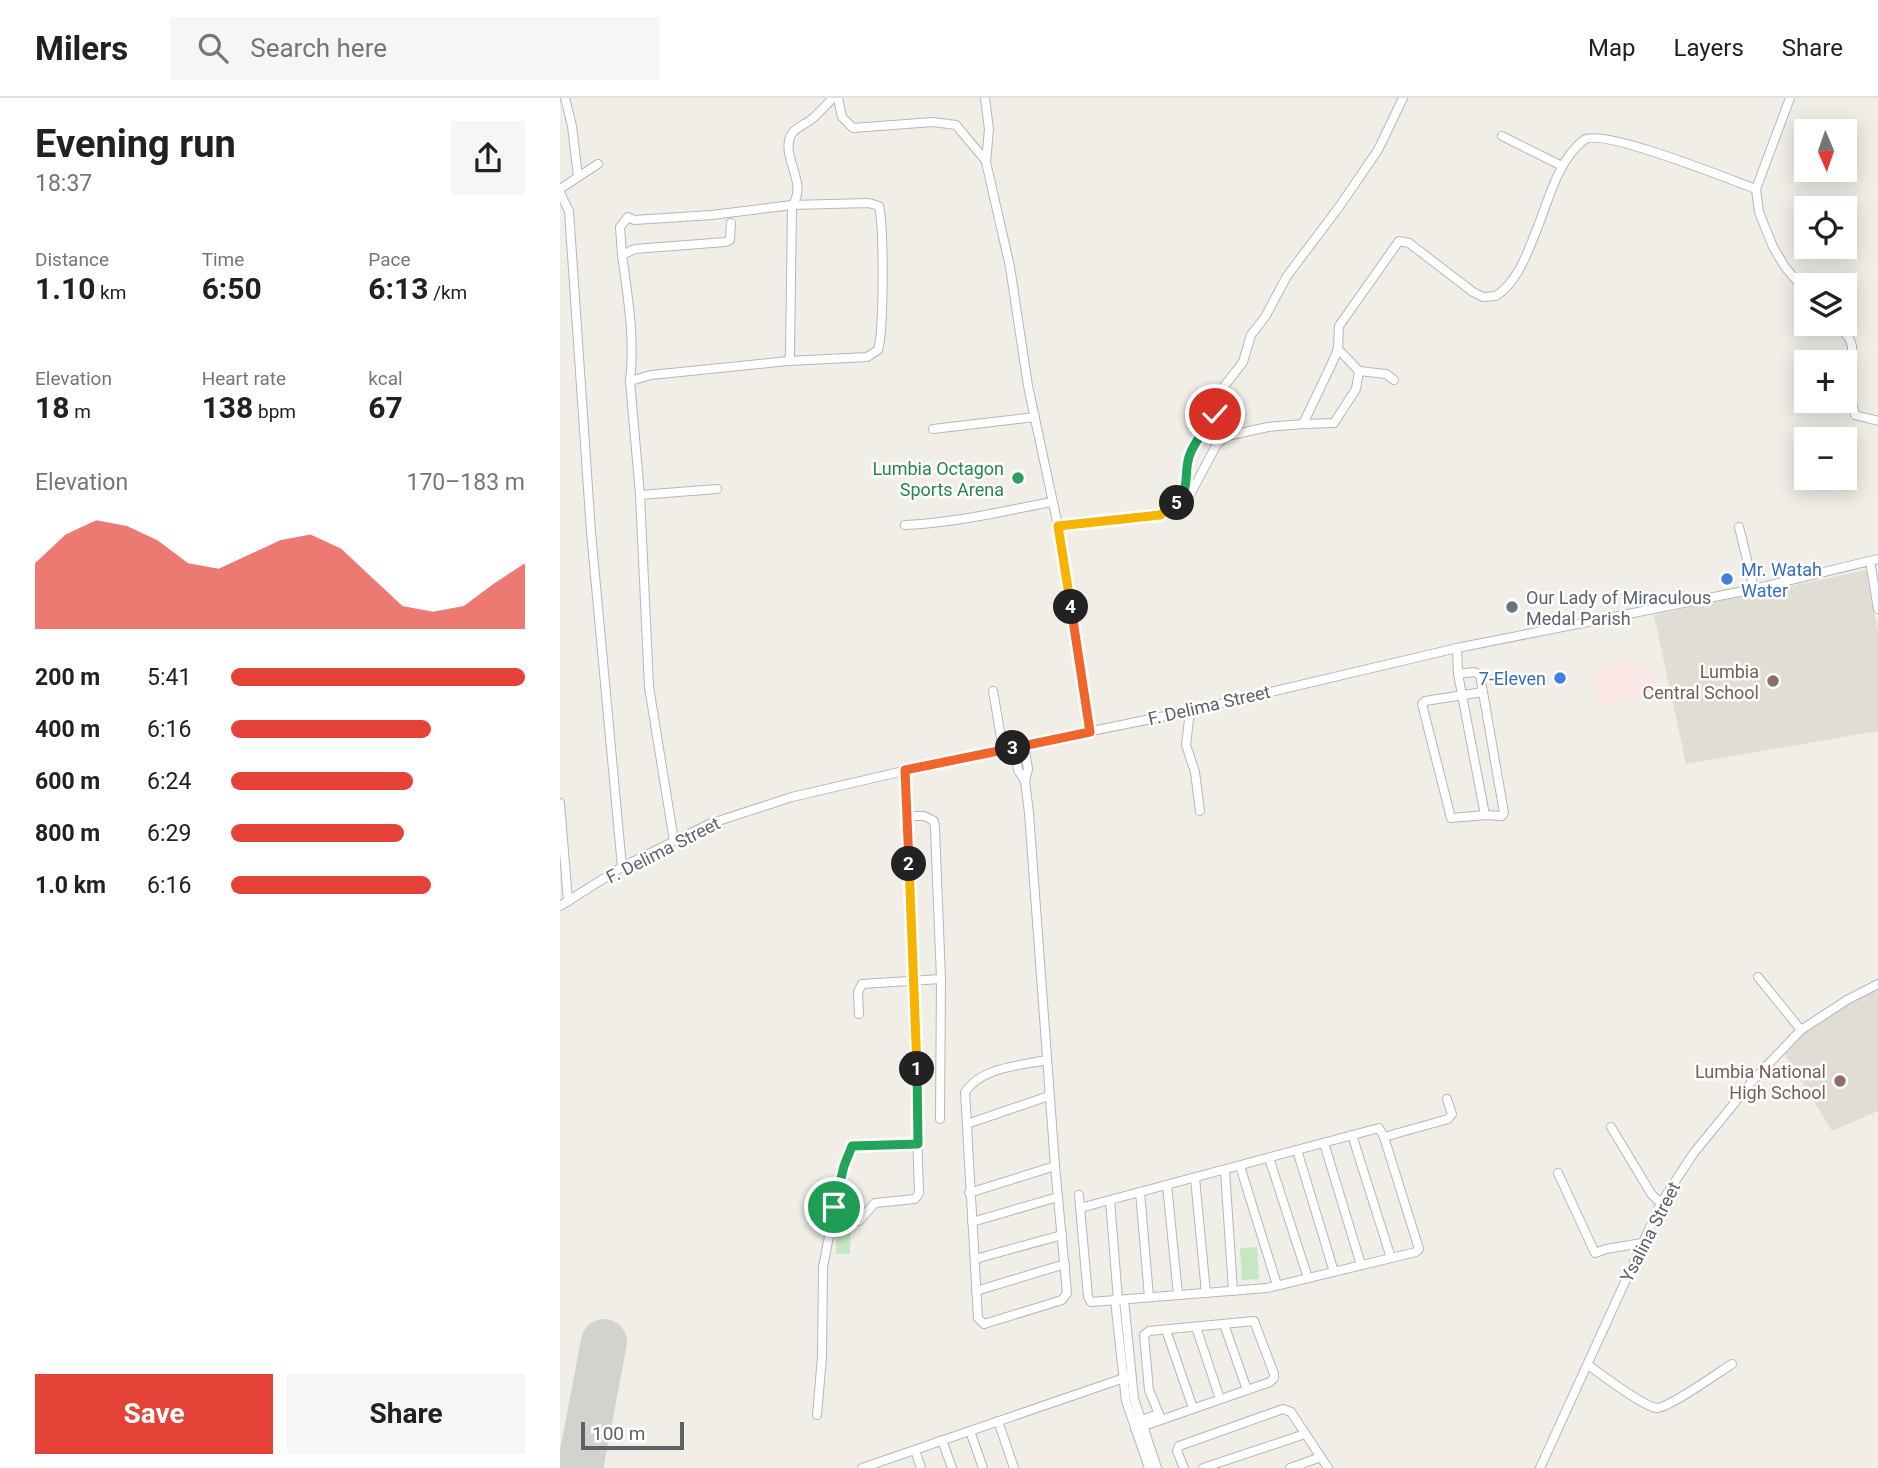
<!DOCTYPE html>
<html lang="en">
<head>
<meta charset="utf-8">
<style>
  body { margin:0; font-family:Roboto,sans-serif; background:#f6f6f6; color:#202124; height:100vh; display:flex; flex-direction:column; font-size:26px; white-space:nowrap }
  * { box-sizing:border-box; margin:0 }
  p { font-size:23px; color:#757577 }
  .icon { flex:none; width:38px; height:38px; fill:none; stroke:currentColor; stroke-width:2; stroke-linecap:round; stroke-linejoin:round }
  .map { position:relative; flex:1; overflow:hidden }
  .drawer { display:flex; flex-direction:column; background:#fff; width:560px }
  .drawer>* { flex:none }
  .needle { width:46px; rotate:178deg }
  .controls { position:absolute; left:1234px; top:21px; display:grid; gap:14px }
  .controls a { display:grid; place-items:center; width:63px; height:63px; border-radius:0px; background:#fff; box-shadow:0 4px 18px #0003; font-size:35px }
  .scale { position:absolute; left:21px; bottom:18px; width:103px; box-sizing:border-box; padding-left:7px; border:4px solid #5e6267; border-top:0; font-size:19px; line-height:24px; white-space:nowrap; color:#5e6267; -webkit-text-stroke:5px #fff; paint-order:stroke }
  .pin { position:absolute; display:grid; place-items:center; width:60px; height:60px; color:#fff; margin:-30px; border:4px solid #fff; border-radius:50%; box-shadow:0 2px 7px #0007 }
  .km { position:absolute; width:35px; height:35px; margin:-18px; border-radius:50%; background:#222; color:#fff; font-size:19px; line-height:35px; text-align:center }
  .round { display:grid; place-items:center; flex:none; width:74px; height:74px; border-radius:0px; background:#f6f6f6 }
  .head { display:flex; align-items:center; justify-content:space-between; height:119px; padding:0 35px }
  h1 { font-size:38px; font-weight:700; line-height:52px }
  .metrics { display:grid; grid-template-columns:repeat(3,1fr); gap:10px; height:119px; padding:7px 35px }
  .metrics div { display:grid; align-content:center }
  .metrics b { font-size:30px; font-weight:700 }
  .metrics small { font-size:19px; font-weight:400 }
  .metrics p { font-size:19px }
  .chart { height:196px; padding:14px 35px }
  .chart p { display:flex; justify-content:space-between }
  .chart svg { width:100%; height:126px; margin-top:7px; fill:#e54338; opacity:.7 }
  .primary-button { display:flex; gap:14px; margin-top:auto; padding:14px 35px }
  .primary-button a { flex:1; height:80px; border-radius:0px; background:#e54338; color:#fff; font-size:28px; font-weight:700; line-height:80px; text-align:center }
  .primary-button a+a { background:#f6f6f6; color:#202124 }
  ul { padding:0 35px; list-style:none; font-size:23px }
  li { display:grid; grid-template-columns:112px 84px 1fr; align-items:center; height:52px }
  li i { height:18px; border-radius:9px; background:#e54338 }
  header { display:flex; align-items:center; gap:42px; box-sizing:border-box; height:98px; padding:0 35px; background:#fff; border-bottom:2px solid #e0e0e0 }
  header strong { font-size:33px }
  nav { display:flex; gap:38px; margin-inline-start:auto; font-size:24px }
  .search { width:490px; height:63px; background:#f6f6f6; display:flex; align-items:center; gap:18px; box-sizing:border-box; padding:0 24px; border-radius:0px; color:#757577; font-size:26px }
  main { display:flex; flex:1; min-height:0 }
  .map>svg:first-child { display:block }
  .education { fill:#e0ddd5 }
  .medical { fill:#fbe7e5 }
  .green { fill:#c5e7c4 }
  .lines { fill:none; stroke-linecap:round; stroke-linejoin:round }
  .runway { stroke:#d2d2cf; stroke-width:46 }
  .minor-casing { stroke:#b4b7bb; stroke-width:10 }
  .minor { stroke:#fff; stroke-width:8 }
  .split-1-casing { stroke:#fff; stroke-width:14 }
  .split-2-casing { stroke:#fff; stroke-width:14 }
  .split-3-casing { stroke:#fff; stroke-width:14 }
  .split-4-casing { stroke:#fff; stroke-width:14 }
  .split-5-casing { stroke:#fff; stroke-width:14 }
  .split-6-casing { stroke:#fff; stroke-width:14 }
  .split-1 { stroke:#22a559; stroke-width:9 }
  .split-2 { stroke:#f5b400; stroke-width:9 }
  .split-3 { stroke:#f0652b; stroke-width:9 }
  .split-4 { stroke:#f0652b; stroke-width:9 }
  .split-5 { stroke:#f5b400; stroke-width:9 }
  .split-6 { stroke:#22a559; stroke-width:9 }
  .leisure-dot { fill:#2e9e5b; stroke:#fff; stroke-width:2.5 }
  .shop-dot { fill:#3f7fe0; stroke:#fff; stroke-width:2.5 }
  .worship-dot { fill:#6b7280; stroke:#fff; stroke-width:2.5 }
  .education-dot { fill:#8d6e63; stroke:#fff; stroke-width:2.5 }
  .labels { text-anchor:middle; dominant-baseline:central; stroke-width:5; stroke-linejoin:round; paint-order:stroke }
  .leisure-label { font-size:18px; fill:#27864d; stroke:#fff; text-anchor:end }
  .shop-label { font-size:18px; fill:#366cbe; stroke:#fff; text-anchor:start }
  .worship-label { font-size:18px; fill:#5b616d; stroke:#fff; text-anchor:start }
  .education-label { font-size:18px; fill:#785e54; stroke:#fff; text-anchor:end }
  .street-label { font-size:18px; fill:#5e6267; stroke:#fff }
</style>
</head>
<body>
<header>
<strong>Milers</strong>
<div class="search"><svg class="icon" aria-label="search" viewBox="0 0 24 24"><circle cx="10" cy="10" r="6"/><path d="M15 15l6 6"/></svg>Search here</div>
<nav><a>Map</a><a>Layers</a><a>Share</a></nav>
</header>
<main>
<section class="drawer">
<div class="head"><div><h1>Evening run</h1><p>18:37</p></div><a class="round"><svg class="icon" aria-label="share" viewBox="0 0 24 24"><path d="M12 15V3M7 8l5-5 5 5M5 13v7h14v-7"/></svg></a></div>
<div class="metrics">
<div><p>Distance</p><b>1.10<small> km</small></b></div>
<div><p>Time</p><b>6:50</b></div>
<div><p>Pace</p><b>6:13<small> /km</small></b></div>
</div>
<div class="metrics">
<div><p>Elevation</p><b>18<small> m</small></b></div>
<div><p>Heart rate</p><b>138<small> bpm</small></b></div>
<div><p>kcal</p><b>67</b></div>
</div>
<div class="chart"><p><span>Elevation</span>170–183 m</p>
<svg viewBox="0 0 160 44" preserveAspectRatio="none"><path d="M0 44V21L10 11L20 6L30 8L40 13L50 21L60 23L70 18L80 13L90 11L100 16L110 26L120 36L130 38L140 36L150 28L160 21V44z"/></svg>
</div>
<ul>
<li><b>200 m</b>5:41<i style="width:100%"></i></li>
<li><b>400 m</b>6:16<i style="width:68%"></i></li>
<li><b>600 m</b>6:24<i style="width:62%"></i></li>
<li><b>800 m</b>6:29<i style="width:59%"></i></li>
<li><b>1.0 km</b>6:16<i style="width:68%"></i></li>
</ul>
<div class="primary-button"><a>Save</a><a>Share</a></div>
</section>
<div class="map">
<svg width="1318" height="1370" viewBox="0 0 1318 1370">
  <rect width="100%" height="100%" fill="#f0eee7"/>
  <!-- education -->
  <g class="education">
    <path d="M1306,472L1318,533V633L1126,666L1094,517Z"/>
    <path d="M1318,889V1013L1272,1033L1223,953L1257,922Z"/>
  </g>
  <!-- medical -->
  <path class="medical" d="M1067,563L1068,568L1090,565L1095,599L1039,607L1035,572L1055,569V565Z"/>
  <!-- green -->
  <g class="green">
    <path d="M276,1127L291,1128L290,1156H276Z"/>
    <path d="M697,1149L699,1181L682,1182L680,1150Z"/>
  </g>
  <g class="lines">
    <!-- runway -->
    <path class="runway" d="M20,1370L44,1244"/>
    <defs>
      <g id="minor">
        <path d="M278,0L282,19L293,30L373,24L396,27L426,63"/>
        <path d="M425,0L429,31L426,64L450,169L468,288L498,428L530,634"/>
        <path d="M1230,0L1196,91L1199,114L1213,149L1225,169L1246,194"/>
        <path d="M942,38L1002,68"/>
        <path d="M18,79L38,66"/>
        <path d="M0,91L18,79L12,28L5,0"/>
        <path d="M0,95L9,113L31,434L62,769"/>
        <path d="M62,157L60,129L68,119L74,122L152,117L232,107L309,105L319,108C324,129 324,232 318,252L307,259L228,263"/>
        <path d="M1277,226L1289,240L1292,248V304L1295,317L1318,323"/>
        <path d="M799,273L826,276L834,282"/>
        <path d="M70,283C75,240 68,200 62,157L75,151L165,144L170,142L171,125"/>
        <path d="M743,326L774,325L796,291L799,273L778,251"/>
        <path d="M373,331L475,319"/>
        <path d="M80,397L157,391"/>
        <path d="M624,408L657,346L667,338L708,329L743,326L773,263L778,251L779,228L839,143L849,145L913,194L923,199L936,198C959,182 967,155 977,131C989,101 998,62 1024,42C1041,29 1171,82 1196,91"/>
        <path d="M345,427C395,425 443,413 492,404"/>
        <path d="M498,428L600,417L614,408L622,399L626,393L629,358L643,332L655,316L662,291L683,264L691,237L705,219L727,178L779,109L818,52L843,0"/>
        <path d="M1179,429L1194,491"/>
        <path d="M1310,463L1318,511"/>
        <path d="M897,550L898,576L925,717"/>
        <path d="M898,576L914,574L920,577L944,715L942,718L925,717L891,720L862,606L865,603L923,594"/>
        <path d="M433,593L443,651"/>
        <path d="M630,613L626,647L635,674L640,713"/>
        <path d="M464,647L468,671L465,683"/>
        <path d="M455,650L458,672L465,683L469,715L495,1068L507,1195L502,1202L424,1226L418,1220L405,994C422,969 459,968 486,962"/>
        <path d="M0,705L8,803"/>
        <path d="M347,718H364L374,723L375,731L381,881L380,1021"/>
        <path d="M114,743L89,589L80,397L70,283L91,277L228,263L230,257L232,107C249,86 220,58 231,37C235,29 247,26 253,20C260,14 266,7 273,0"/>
        <path d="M0,808L62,769L149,726L232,699L395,661L630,613L897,550L1194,491L1318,461"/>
        <path d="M1198,879L1241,932"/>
        <path d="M299,916L298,894L302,886L381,881"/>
        <path d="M407,1026L489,998"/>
        <path d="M1051,1029L1092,1097L1101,1105"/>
        <path d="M792,1037L831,1160"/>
        <path d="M824,1039L888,1021L892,1016L887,1001"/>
        <path d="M764,1045L801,1167"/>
        <path d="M737,1052L774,1174"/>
        <path d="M709,1060L748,1180"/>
        <path d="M680,1068L717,1187"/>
        <path d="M665,1072L673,1193"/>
        <path d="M998,1075L1035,1155L1046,1151L1082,1145"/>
        <path d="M635,1080L646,1195"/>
        <path d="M607,1087L618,1197"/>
        <path d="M580,1094L589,1199"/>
        <path d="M409,1095L495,1068"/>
        <path d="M519,1097L528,1199L531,1204L707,1190L856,1154L859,1151L824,1039L819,1030L520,1110"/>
        <path d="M550,1102L558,1202"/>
        <path d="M272,1123H299L315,1105L355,1101L359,1095L345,672"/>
        <path d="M412,1124L498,1099"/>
        <path d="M415,1161L502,1137"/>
        <path d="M416,1193L505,1166"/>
        <path d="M555,1202L566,1303L589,1370"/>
        <path d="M564,1202L574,1301L597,1370"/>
        <path d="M664,1226L687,1292"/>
        <path d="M636,1229L660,1301"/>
        <path d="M606,1232L633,1310"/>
        <path d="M1028,1267C1041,1276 1084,1309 1097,1310C1109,1310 1159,1274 1172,1266"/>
        <path d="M257,1317L262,1259L263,1169L279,1087L292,1047L358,1046"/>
        <path d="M438,1323L454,1370"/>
        <path d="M575,1324L599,1316"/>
        <path d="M575,1331L710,1284L714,1280V1276L694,1223L589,1233L584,1237L589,1292L601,1321"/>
        <path d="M410,1333L423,1370"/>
        <path d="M382,1342L392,1370"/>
        <path d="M355,1352L361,1370"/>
        <path d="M302,1370L570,1278"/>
        <path d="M624,1370L617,1353L619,1348L723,1311L731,1314L768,1370"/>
        <path d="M643,1370L745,1336"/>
        <path d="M730,1370L761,1359"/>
        <path d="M980,1370L1101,1105L1133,1056L1195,980L1241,932L1287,902L1318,886"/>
      </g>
    </defs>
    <!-- minor casing -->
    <use href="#minor" class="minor-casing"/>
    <!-- minor -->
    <use href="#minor" class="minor"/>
  </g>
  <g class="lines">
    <defs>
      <path id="split-1" d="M274,1109L284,1068L292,1048L358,1046L357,971"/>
      <path id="split-2" d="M349,766L357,971"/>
      <path id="split-3" d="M349,766L345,672L453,650"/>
      <path id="split-4" d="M453,650L530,634L511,509"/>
      <path id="split-5" d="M511,509L498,428L600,417L617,405"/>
      <path id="split-6" d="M617,405C631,389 623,373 630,356C636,341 647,329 655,316"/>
    </defs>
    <!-- split-1 casing -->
    <use href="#split-1" class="split-1-casing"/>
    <!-- split-2 casing -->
    <use href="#split-2" class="split-2-casing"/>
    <!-- split-3 casing -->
    <use href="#split-3" class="split-3-casing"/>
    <!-- split-4 casing -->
    <use href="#split-4" class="split-4-casing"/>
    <!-- split-5 casing -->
    <use href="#split-5" class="split-5-casing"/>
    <!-- split-6 casing -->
    <use href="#split-6" class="split-6-casing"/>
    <!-- split-1 -->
    <use href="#split-1" class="split-1"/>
    <!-- split-2 -->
    <use href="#split-2" class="split-2"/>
    <!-- split-3 -->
    <use href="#split-3" class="split-3"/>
    <!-- split-4 -->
    <use href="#split-4" class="split-4"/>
    <!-- split-5 -->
    <use href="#split-5" class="split-5"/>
    <!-- split-6 -->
    <use href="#split-6" class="split-6"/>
  </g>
  <!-- markers -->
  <circle class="leisure-dot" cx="458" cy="380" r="7"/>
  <g class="shop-dot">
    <circle cx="1167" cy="481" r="7"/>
    <circle cx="1000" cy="580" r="7"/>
  </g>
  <circle class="worship-dot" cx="952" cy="509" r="7"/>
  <g class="education-dot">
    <circle cx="1213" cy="583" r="7"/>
    <circle cx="1280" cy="983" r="7"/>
  </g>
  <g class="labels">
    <!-- leisure labels -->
    <g class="leisure-label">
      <text x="444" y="370">Lumbia Octagon<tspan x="444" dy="21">Sports Arena</tspan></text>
    </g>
    <!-- shop labels -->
    <g class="shop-label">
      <text x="1181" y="471">Mr. Watah<tspan x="1181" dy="21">Water</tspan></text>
      <text x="986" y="580" text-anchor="end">7-Eleven</text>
    </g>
    <!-- worship labels -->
    <g class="worship-label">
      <text x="966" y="499">Our Lady of Miraculous<tspan x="966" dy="21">Medal Parish</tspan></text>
    </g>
    <!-- education labels -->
    <g class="education-label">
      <text x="1199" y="573">Lumbia<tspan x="1199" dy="21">Central School</tspan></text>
      <text x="1266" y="973">Lumbia National<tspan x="1266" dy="21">High School</tspan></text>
    </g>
    <!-- street labels -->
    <g class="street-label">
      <text transform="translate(649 607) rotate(-13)">F. Delima Street</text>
      <text transform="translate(103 752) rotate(-27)">F. Delima Street</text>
      <text transform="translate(1090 1134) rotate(-63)">Ysalina Street</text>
    </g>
  </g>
</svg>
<div class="controls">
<a><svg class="needle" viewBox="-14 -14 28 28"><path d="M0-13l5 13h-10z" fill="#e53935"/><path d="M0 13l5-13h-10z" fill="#757577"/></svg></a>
<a><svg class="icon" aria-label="locate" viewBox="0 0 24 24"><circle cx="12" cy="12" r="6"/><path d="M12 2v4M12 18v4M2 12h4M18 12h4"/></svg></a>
<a><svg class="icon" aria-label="layers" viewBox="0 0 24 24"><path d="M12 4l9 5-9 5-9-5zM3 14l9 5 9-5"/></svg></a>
<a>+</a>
<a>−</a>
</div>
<div class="scale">100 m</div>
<div class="pin" style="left:274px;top:1109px;background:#1e9e55"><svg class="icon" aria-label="arrive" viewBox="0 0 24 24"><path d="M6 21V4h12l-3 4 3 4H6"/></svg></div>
<div class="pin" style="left:655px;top:316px;background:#d93025"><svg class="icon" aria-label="check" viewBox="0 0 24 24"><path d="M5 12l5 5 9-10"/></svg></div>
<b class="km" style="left:357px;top:971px">1</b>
<b class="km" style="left:349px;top:766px">2</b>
<b class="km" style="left:453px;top:650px">3</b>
<b class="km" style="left:511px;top:509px">4</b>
<b class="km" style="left:617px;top:405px">5</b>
</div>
</main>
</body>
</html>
